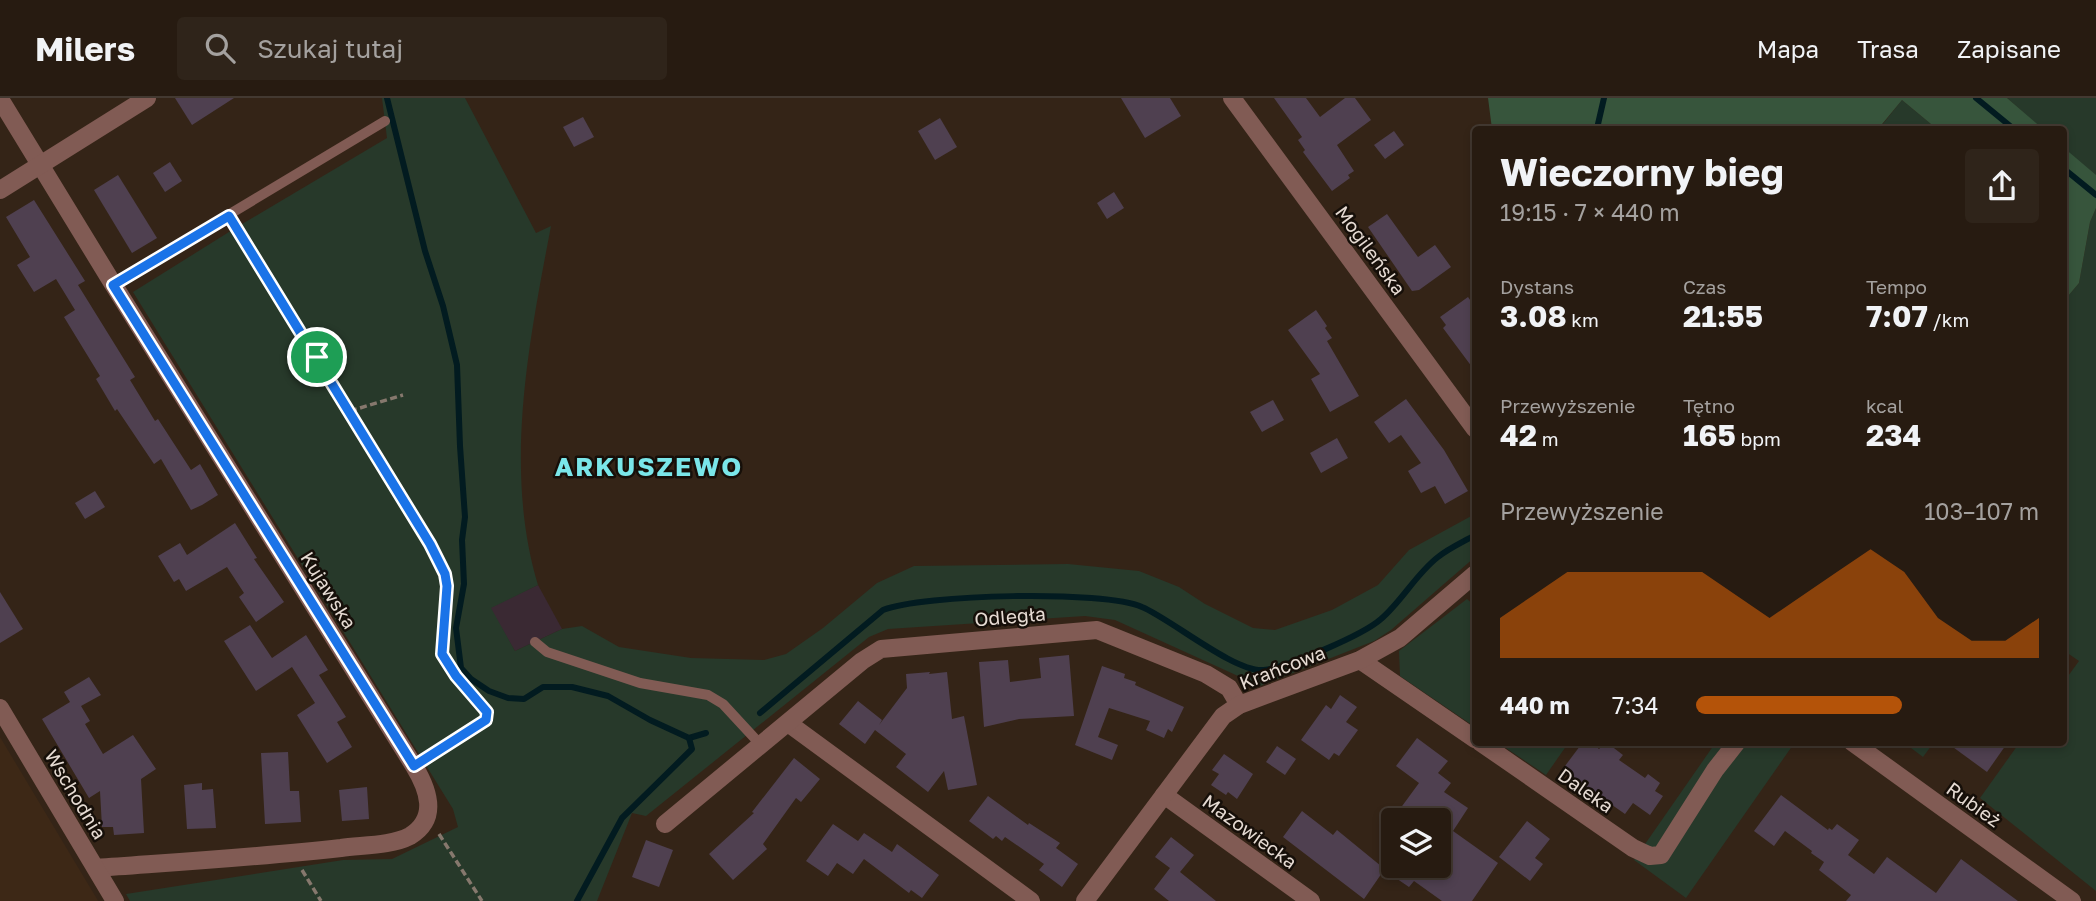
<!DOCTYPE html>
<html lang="pl">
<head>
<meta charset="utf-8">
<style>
  body { margin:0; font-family:"Golos Text",sans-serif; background:#2f241a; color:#f1f3f6; height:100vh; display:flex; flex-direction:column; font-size:26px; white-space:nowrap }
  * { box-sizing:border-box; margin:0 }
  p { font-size:23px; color:#a4a19f }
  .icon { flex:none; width:38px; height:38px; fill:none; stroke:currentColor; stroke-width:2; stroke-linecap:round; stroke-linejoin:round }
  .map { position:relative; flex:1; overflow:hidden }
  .drawer { position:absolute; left:1472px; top:28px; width:595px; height:620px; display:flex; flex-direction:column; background:#271b11; border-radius:7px; box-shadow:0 4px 10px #0003,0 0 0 2px #433931 }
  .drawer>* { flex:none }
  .controls { position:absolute; left:1381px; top:710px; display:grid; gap:14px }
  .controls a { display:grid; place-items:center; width:70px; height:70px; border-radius:7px; background:#271b11; box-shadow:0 4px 10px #0003,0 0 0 2px #433931; font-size:35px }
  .pin { position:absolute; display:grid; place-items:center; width:60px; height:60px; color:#fff; margin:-30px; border:4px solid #fff; border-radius:50%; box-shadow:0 2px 7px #0007 }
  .round { display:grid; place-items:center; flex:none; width:74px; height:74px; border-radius:7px; background:#2f241a }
  .head { display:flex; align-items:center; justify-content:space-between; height:119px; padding:0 28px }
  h1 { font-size:38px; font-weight:700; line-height:52px }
  .stats { display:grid; grid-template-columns:repeat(3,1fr); gap:10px; height:119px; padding:7px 28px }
  .stats div { display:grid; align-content:center }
  .stats b { font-size:30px; font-weight:700 }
  .stats small { font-size:19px; font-weight:400 }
  .stats p { font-size:19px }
  .chart { height:196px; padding:14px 28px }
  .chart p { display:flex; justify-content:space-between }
  .chart svg { width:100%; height:126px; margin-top:7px; fill:#b45309; opacity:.7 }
  ul { padding:0 28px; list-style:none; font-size:23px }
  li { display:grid; grid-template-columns:112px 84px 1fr; align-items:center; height:52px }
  li i { height:18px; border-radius:9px; background:#b45309 }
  header { display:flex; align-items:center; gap:42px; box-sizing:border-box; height:98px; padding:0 35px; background:#271b11; border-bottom:2px solid #433931 }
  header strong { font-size:33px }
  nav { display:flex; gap:38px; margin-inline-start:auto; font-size:24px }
  .search { width:490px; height:63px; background:#2f241a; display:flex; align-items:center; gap:18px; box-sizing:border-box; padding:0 24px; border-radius:7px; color:#a4a19f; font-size:26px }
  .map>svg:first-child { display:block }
  .built { fill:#3d2816 }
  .industrial { fill:#3a2933 }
  .green { fill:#27392a }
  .forest { fill:#37553c }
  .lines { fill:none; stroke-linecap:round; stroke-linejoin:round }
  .stream { stroke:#021b20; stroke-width:6 }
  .building { fill:#4f4050 }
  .path { stroke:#86786d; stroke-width:3.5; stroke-dasharray:7 3.5; stroke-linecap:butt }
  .service { stroke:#815b54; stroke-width:10 }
  .minor { stroke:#815b54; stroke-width:18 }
  .route-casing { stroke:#fff; stroke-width:14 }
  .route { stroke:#1a73e8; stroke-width:9 }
  .labels { text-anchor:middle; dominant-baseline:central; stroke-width:5; stroke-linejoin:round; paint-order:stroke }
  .street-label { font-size:19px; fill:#e6dbd3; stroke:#160f09 }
  .district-label { font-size:26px; font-weight:bold; letter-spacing:2px; fill:#7ae6e9; stroke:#160f09 }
</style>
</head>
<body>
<header>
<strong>Milers</strong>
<div class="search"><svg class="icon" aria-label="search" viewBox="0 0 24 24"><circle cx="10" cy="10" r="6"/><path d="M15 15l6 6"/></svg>Szukaj tutaj</div>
<nav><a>Mapa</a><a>Trasa</a><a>Zapisane</a></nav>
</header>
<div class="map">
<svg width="2096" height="803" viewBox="0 0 2096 803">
  <rect width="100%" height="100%" fill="#342417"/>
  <!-- built -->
  <path class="built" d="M0,639L97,801L98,803H0Z"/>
  <!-- industrial -->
  <path class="industrial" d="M538,487L562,531L515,553L489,510Z"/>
  <!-- green -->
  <g class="green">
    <path d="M382,0H465L536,135L551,128C529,244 503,371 538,487L491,510L515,553L562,531L582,528L619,549L691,560L764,562L786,556L823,530L877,485L914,468L1068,466L1139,473L1179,489L1205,506L1253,530L1275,532L1332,512L1378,487L1409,452L1475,416V459L1391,532L1374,543L1260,588L1115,522L1085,518L888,531L869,539L646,718L632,715L597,803H130L126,796L343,762L392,761L458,729L453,711L133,194L237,129L387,40Z"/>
    <path d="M2007,0H2096V79L2063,50V32L2042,31Z"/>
    <path d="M1902,2L1937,31L1878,32Z"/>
    <path d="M2096,110V793L1980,700L2020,644H2063V585L2079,563L2063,552V204L2079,185L2090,124Z"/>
    <path d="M1467,501L1475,508V629L1400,578L1399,553Z"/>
    <path d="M1497,644H1569L1546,677Z"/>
    <path d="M1716,644H1795L1686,800L1634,762Z"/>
    <path d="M1903,644H1934L1923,659Z"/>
  </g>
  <!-- forest -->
  <g class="forest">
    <path d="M1488,0H2007L2043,31H1937L1902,2L1878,31H1492Z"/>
    <path d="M2063,49L2096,77V110L2090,124L2079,185L2063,204Z"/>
  </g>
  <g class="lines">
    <!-- stream -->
    <g class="stream">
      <path d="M387,0L425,153L443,208L457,267L460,348L465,419L462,442L464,486L456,530L461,570L471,581L489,593L508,600L524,601L543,589H572L608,598L650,622L689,640L706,635"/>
      <path d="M1976,0L2015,32"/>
      <path d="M1599,32L1598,26L1604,0"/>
      <path d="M2063,70L2096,97"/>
      <path d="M760,615L883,512C921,496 1105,492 1142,509C1171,521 1235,575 1264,572C1288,569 1363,537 1381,521C1402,503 1416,476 1438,459C1449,450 1463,444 1475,437"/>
      <path d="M577,803L622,720L692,651L689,640"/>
    </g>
  </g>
  <!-- building -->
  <g class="building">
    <path d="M175,0H234L192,27Z"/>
    <path d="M1121,0H1170L1181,18L1145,40Z"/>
    <path d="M1274,0H1306L1320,19L1345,0H1355L1371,22L1337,47L1354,73L1348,77L1350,80L1332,93L1303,54L1305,52L1298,42L1302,39Z"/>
    <path d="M583,19L594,39L574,49L563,29Z"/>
    <path d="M940,20L957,49L935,62L918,33Z"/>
    <path d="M1394,33L1404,47L1385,61L1374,47Z"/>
    <path d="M170,64L182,83L165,94L153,75Z"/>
    <path d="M118,77L157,140L132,155L94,92Z"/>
    <path d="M1114,94L1124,110L1107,121L1097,105Z"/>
    <path d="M34,102L85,183L78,187L135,279L130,282L155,323L158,321L191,372L200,366L218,397L202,407L191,412L161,361L154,366L117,311L115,313L96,281L100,278L64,219L75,212L56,181L34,194L17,167L30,159L6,119Z"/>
    <path d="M1387,116L1418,159L1435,147L1451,169L1419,192L1412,193L1368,129Z"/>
    <path d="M1468,199L1475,209V273L1443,230L1446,227L1440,219Z"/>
    <path d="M1316,212L1327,228L1325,230L1332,240L1327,243L1359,298L1330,314L1311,281L1320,276L1288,232Z"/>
    <path d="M1406,301L1444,352L1468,393L1445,406L1435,388L1421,395L1408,373L1421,365L1401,337L1389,345L1374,324Z"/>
    <path d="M1273,302L1284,322L1262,334L1250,314Z"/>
    <path d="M1337,340L1348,360L1321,375L1310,355Z"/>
    <path d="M95,393L105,409L85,421L75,405Z"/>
    <path d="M235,425L257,460L254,461L284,504L256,524L239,499L244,495L227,469L186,493L179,481L174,484L158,458L180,445L187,457Z"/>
    <path d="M0,494L23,531L0,545Z"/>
    <path d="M250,527L272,560L306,537L328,572L319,577L346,619L337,624L352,649L327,665L297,617L315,605L292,569L256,593L224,543Z"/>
    <path d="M1069,557L1074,618L1019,621L984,629L979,564L1008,562L1010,584L1041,580L1039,560Z"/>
    <path d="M1102,568L1125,576L1124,580L1136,584L1135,587L1184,609L1172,634L1168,631L1164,640L1146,632L1150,623L1109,610L1098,639L1118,647L1112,662L1075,647Z"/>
    <path d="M930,574L929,576L947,574L952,621L964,618L977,687L948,692L944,673L928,694L896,669L906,656L875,632L865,646L839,626L858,603L882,622L879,627L907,590L906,576Z"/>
    <path d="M89,579L101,597L81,608L90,623L85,626L103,656L133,637L156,671L141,681L144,735L114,737L113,729H102L100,693L89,700L42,621L70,604L64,594Z"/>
    <path d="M1340,597L1357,609L1346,624L1358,632L1339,658L1334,655L1329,662L1301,642L1326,607L1331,611Z"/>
    <path d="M1417,640L1448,663L1438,675L1451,685L1444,694L1468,710L1453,733L1498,765L1472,803H1442L1414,783L1409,789L1384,772L1364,801L1283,739L1302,713L1333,737L1337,732L1381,768H1438V723H1407L1397,715L1419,685L1396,668Z"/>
    <path d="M1583,644H1590L1599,651L1606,644L1623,657L1619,662L1645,680L1648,676L1660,685L1655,693L1663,698L1650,717L1633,705L1625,716L1562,672Z"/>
    <path d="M1946,644H2008L1987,674Z"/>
    <path d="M1277,648L1296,661L1285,677L1266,664Z"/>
    <path d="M288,654L290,693H299L301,724L265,726L261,655Z"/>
    <path d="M1224,656L1253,676L1237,701L1228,694L1226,697L1211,687L1219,676L1212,672Z"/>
    <path d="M794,660L820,681L801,704L796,700L763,746L767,751L733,782L709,756L754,715L752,714Z"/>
    <path d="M202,685V692L213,691L216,730L187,731L184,687Z"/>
    <path d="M367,689L369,721L342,723L339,692Z"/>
    <path d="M1781,697L1828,732L1829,730L1832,732L1837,726L1859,742L1848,757L1874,776L1887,759L1936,795L1961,761L2018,803H1846L1851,797L1819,772L1824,764L1811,755L1812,753L1785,733L1774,748L1754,733Z"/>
    <path d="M988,698L1028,727L1029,725L1060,745L1056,750L1078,766L1062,789L1039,772L1044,766L1005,739L1002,743L996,738L993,741L969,723Z"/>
    <path d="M1527,723L1550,741L1535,760L1543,766L1530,783L1499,759Z"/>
    <path d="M833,726L858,743L864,735L892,754L897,746L939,777L922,800L911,792L909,795L864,761L853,776L837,765L828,778L806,763Z"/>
    <path d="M1171,739L1194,757L1180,774L1216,803H1169L1154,791L1170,770L1155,759Z"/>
    <path d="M646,742L673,752L659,789L632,779Z"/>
  </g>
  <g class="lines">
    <!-- path -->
    <g class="path">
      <path d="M237,129L430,446L445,476L448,488L442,556L456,578L487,614L486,622L428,659"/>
      <path d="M350,313L403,297"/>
      <path d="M439,736L482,803"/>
      <path d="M302,772L321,803"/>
    </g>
    <!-- service -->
    <g class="service">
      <path d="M113,186L385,23"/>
      <path d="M535,544L547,554L640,585L708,597L723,606L761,647"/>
    </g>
    <!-- minor -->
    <g class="minor">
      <path d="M1232,0L1475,331"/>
      <path d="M0,1L113,186L414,668C428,691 439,720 410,738C391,748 362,747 341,750C260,759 178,764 97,770"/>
      <path d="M0,92L147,0"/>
      <path d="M1360,562L1475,641"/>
      <path d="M0,610L115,803"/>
      <path d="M788,625L1031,803"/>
      <path d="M1480,644L1633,750L1650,758L1661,757L1715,672L1737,644"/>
      <path d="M1852,644L2072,803"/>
      <path d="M1164,697L1311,803"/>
      <path d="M665,726L862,563L881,551L1097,532L1206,576L1229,590L1239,607"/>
      <path d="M1085,803L1223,618L1239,607L1360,562L1400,540L1475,476"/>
    </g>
  </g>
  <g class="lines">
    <defs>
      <path id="route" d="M229,118L430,446L445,476L447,488L442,556L456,578L487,614L486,622L414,668L113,187Z"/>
    </defs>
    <!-- route casing -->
    <use href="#route" class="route-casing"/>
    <!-- route -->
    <use href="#route" class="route"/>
  </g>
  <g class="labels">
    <!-- street labels -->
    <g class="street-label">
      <text transform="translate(1371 152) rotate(54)">Mogileńska</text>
      <text transform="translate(329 492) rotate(58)">Kujawska</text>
      <text transform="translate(1010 518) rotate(-5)">Odległa</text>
      <text transform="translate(1282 569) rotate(-21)">Krańcowa</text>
      <text transform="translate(1586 692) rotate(35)">Daleka</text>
      <text transform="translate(76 696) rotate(59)">Wschodnia</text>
      <text transform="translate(1974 706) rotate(36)">Rubież</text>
      <text transform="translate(1250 733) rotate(36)">Mazowiecka</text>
    </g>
    <!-- district labels -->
    <g class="district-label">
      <text x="649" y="368">ARKUSZEWO</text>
    </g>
  </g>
</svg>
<div class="controls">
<a><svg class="icon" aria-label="layers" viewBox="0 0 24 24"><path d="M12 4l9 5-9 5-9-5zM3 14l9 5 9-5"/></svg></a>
</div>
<div class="pin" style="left:317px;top:259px;background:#1e9e55"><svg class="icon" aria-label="arrive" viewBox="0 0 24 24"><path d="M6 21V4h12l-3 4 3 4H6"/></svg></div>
<section class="drawer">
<div class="head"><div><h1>Wieczorny bieg</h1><p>19:15 · 7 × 440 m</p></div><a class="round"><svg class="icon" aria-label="share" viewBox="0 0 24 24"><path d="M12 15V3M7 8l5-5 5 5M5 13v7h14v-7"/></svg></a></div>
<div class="stats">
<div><p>Dystans</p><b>3.08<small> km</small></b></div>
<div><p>Czas</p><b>21:55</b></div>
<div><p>Tempo</p><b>7:07<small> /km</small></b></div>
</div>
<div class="stats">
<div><p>Przewyższenie</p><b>42<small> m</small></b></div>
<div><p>Tętno</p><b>165<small> bpm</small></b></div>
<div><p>kcal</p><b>234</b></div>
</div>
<div class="chart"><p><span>Przewyższenie</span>103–107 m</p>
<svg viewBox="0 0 160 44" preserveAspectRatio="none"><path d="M0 44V30L10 22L20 14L30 14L40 14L50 14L60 14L70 22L80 30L90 22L100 14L110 6L120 14L130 30L140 38L150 38L160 30V44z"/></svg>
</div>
<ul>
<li><b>440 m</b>7:34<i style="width:60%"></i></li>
</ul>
</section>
</div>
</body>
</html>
